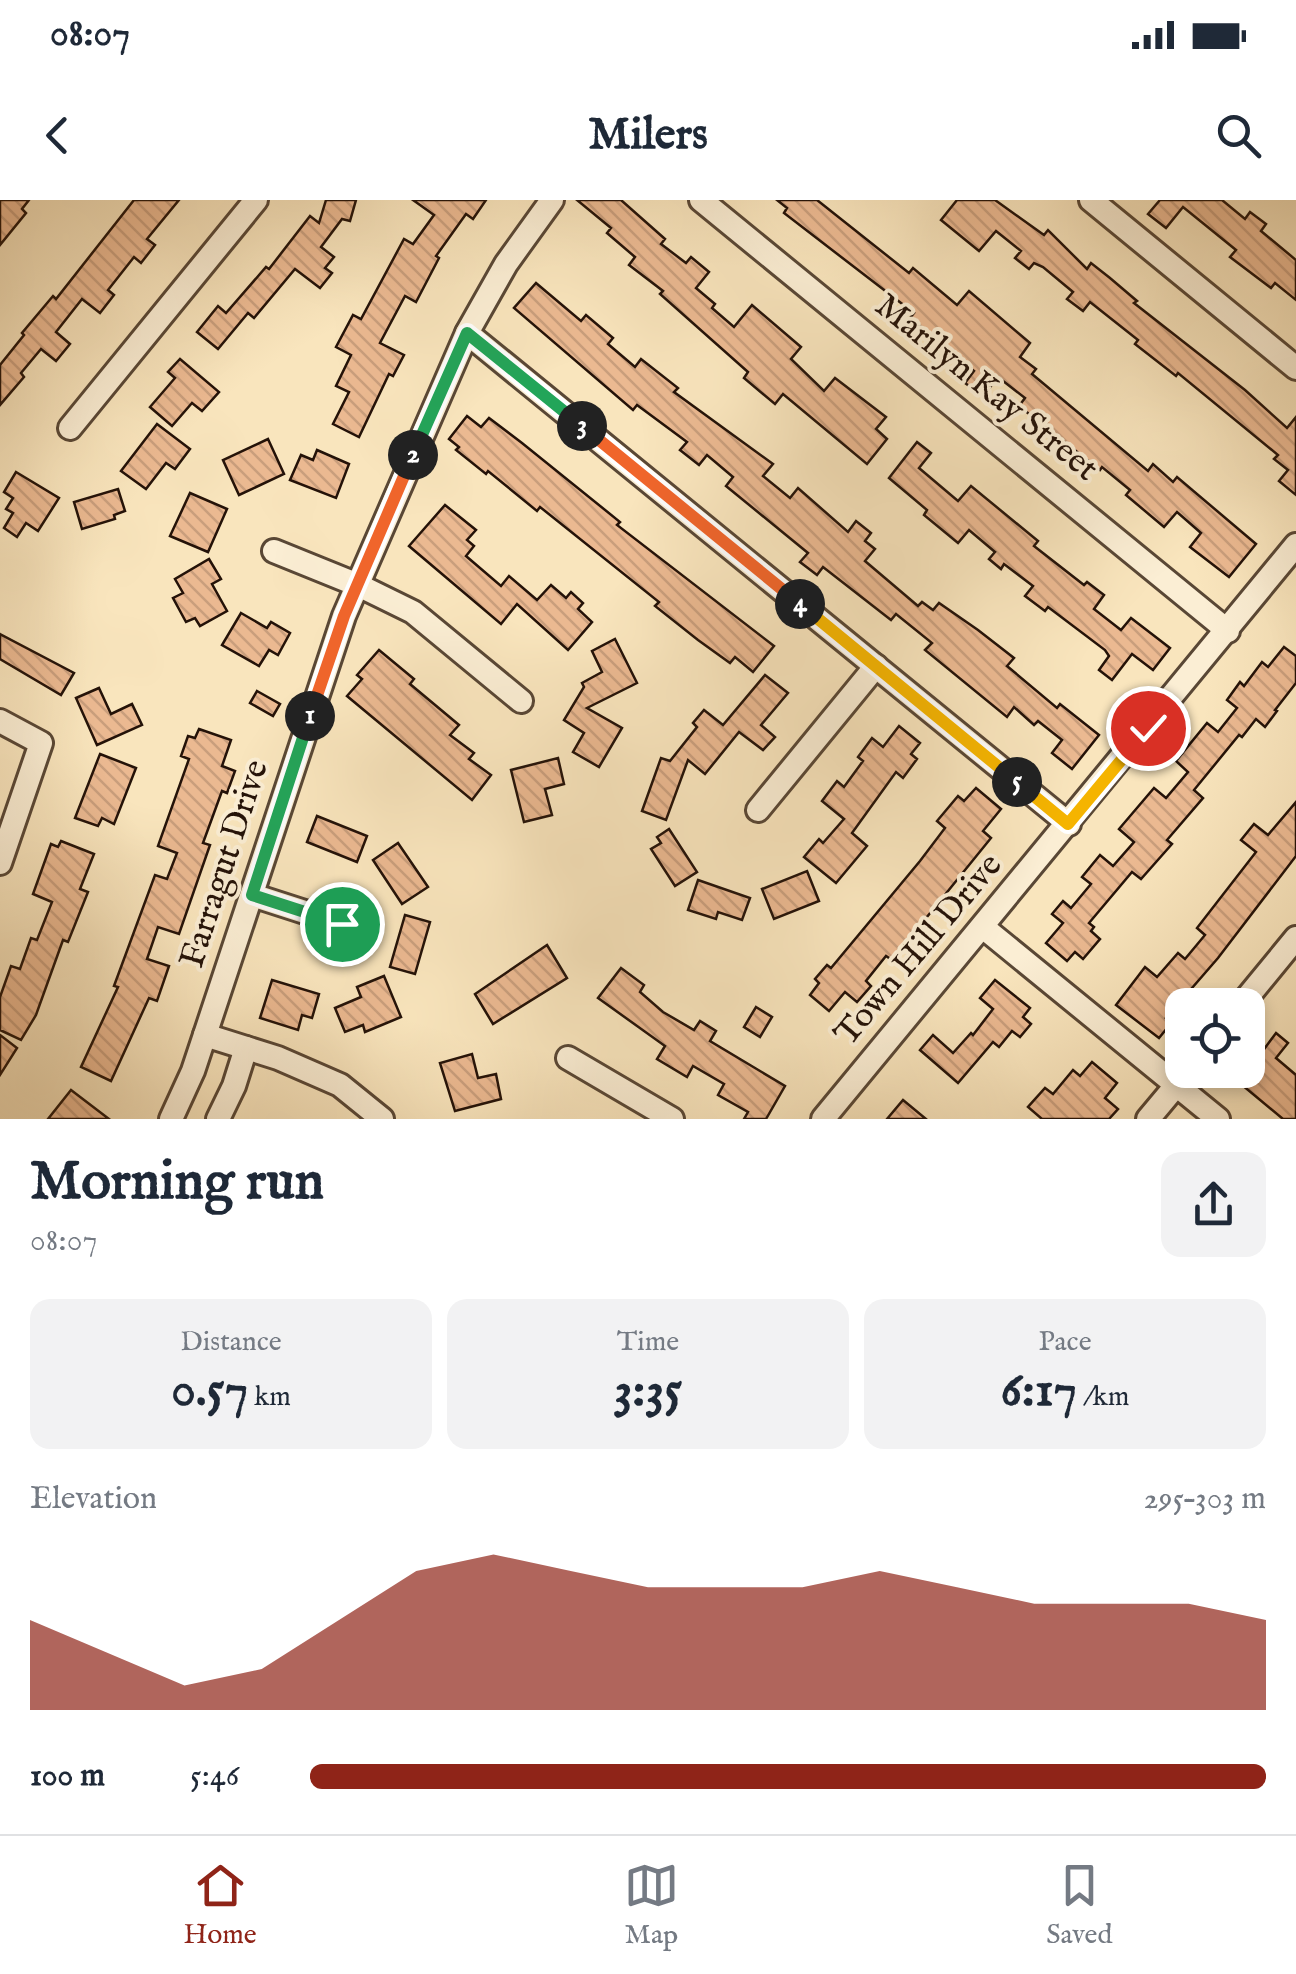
<!DOCTYPE html>
<html lang="en">
<head>
<meta charset="utf-8">
<style>
  body { margin:0; font-family:"IM FELL English",serif; background:#f2f2f3; color:#1f2937; height:100vh; display:flex; flex-direction:column; font-size:38px; white-space:nowrap }
  * { box-sizing:border-box; margin:0 }
  p { font-size:32px; color:#747a83 }
  .icon { flex:none; width:55px; height:55px; fill:none; stroke:currentColor; stroke-width:2; stroke-linecap:round; stroke-linejoin:round }
  .map { position:relative; height:919px; overflow:hidden }
  .sheet { display:flex; flex-direction:column; background:#fff; flex:1 }
  .sheet>* { flex:none }
  .buttons { position:absolute; left:1165px; top:788px; display:grid; gap:20px }
  .buttons a { display:grid; place-items:center; width:100px; height:100px; border-radius:20px; background:#fff; box-shadow:0 5px 15px #0003; font-size:50px }
  .pin { position:absolute; display:grid; place-items:center; width:85px; height:85px; color:#fff; margin:-42px; border:5px solid #fff; border-radius:50%; box-shadow:0 2px 10px #0007 }
  .km { position:absolute; width:50px; height:50px; margin:-25px; border-radius:50%; background:#222; color:#fff; font-size:28px; line-height:50px; text-align:center }
  .round { display:grid; place-items:center; flex:none; width:105px; height:105px; border-radius:20px; background:#f2f2f3 }
  .headline { display:flex; align-items:center; justify-content:space-between; height:170px; padding:0 30px }
  h1 { font-size:55px; font-weight:700; line-height:75px }
  .figures { display:grid; grid-template-columns:repeat(3,1fr); gap:15px; height:170px; padding:10px 30px }
  .figures div { display:grid; align-content:center; border-radius:20px; background:#f2f2f3; text-align:center }
  .figures b { font-size:50px; font-weight:700 }
  .figures small { font-size:28px; font-weight:400 }
  .figures p { font-size:28px }
  .chart { height:280px; padding:20px 30px }
  .chart p { display:flex; justify-content:space-between }
  .chart svg { width:100%; height:180px; margin-top:10px; fill:#8f2418; opacity:.7 }
  ul { padding:0 30px; list-style:none; font-size:32px }
  li { display:grid; grid-template-columns:160px 120px 1fr; align-items:center; height:75px }
  li i { height:25px; border-radius:12px; background:#8f2418 }
  .status { display:flex; justify-content:space-between; align-items:center; height:70px; padding:0 50px; background:#fff; direction:ltr }
  .status svg { height:28px; fill:currentColor }
  header { display:flex; justify-content:space-between; align-items:center; height:130px; padding:0 30px; background:#fff; font-size:45px; font-weight:700 }
  .menu { display:flex; justify-content:space-around; align-items:center; height:140px; border-top:2px solid #e0e1e3; background:#fff; font-size:28px; color:#747a83 }
  .menu a { display:grid; justify-items:center; gap:5px }
  .menu .active { color:#8f2418 }
  .map>svg:first-child { display:block }
  .building { fill:url(#building-back-hatch); stroke:#241208; stroke-width:2.5 }
  .lines { fill:none; stroke-linecap:round; stroke-linejoin:round }
  .minor-casing { stroke:#594735; stroke-width:28 }
  .minor { stroke:#fbeed4; stroke-width:22 }
  .split-1-casing { stroke:#fff; stroke-width:20 }
  .split-2-casing { stroke:#fff; stroke-width:20 }
  .split-3-casing { stroke:#fff; stroke-width:20 }
  .split-4-casing { stroke:#fff; stroke-width:20 }
  .split-5-casing { stroke:#fff; stroke-width:20 }
  .split-6-casing { stroke:#fff; stroke-width:20 }
  .split-1 { stroke:#22a559; stroke-width:12 }
  .split-2 { stroke:#f0652b; stroke-width:12 }
  .split-3 { stroke:#22a559; stroke-width:12 }
  .split-4 { stroke:#f0652b; stroke-width:12 }
  .split-5 { stroke:#f5b400; stroke-width:12 }
  .split-6 { stroke:#f5b400; stroke-width:12 }
  .labels { text-anchor:middle; dominant-baseline:central; stroke-width:8; stroke-linejoin:round; paint-order:stroke }
  .street-label { font-size:35px; fill:#241208; stroke:#fbeed4 }
</style>
</head>
<body>
<div class="status"><b>08:07</b><svg viewBox="0 0 49 12"><path d="M0 12V9h3v3zM5 12V6h3v6zM10 12V3h3v9zM15 12V0h3v12zM26 1h20v11H26zM47 4h2v5h-2z"/></svg></div>
<header><svg class="icon" aria-label="back" viewBox="0 0 24 24"><path d="M15 5l-7 7 7 7"/></svg>Milers<svg class="icon" aria-label="search" viewBox="0 0 24 24"><circle cx="10" cy="10" r="6"/><path d="M15 15l6 6"/></svg></header>
<div class="map">
<svg width="1296" height="919" viewBox="0 0 1296 919">
  <defs>
    <pattern id="building-back-hatch" width="6" height="6" patternUnits="userSpaceOnUse" patternTransform="scale(2.5)"><rect width="6" height="6" fill="#ebb991"/><path d="M-1 5l2 2M0 0l6 6M5-1l2 2" fill="none" stroke="#c99e7c"/></pattern>
  </defs>
  <rect width="100%" height="100%" fill="#f9e5bd"/>
  <filter id="stains"><feTurbulence type="fractalNoise" baseFrequency=".002" numOctaves="4"/><feColorMatrix values="0 0 0 0 .2 0 0 0 0 .09 0 0 0 0 .02 0 0 0 .5 -.17"/></filter>
  <radialGradient id="worn" r=".72"><stop offset=".6" stop-color="#630" stop-opacity="0"/><stop offset="1" stop-color="#630" stop-opacity=".3"/></radialGradient>
  <!-- building -->
  <g class="building">
    <path d="M0,0H29L22,9L26,13L0,45Z"/>
    <path d="M134,0H179L147,39L155,45L141,63L134,57L108,90L114,95L100,113L82,99L56,132L70,144L56,161L41,149L21,173L24,177L0,205V165L24,135L22,133L53,96L56,99Z"/>
    <path d="M326,0H356L350,21L342,19L321,47L334,57L325,68L332,73L320,88L295,69L254,118L248,113L218,149L197,132L218,106L226,113L266,67L269,69L310,16L319,23Z"/>
    <path d="M413,0H486L473,19L466,14L436,56L439,58L416,102L405,96L380,143L404,155L393,176L389,174L359,237L333,224L349,192L336,186L351,155L336,147L353,115L361,119L404,39L413,44L434,15Z"/>
    <path d="M577,0H621L665,39L661,44L686,63L691,57L709,72L696,88L715,104L712,108L734,127L752,105L801,147L791,159L824,191L835,178L886,217L876,229L887,239L867,264L783,194L775,204L744,178L748,172L660,94L663,91L629,65L635,57L607,33L611,28Z"/>
    <path d="M777,0H817L909,73L913,68L957,105L969,91L1030,143L1020,157L1036,169L1032,174L1148,271L1153,264L1173,282L1177,277L1256,344L1229,377L1190,347L1201,333L1177,312L1164,327L1126,295L1130,290L1102,267L1100,270L1019,206L1025,198L998,177L983,196L965,183L974,171L910,118L914,113L784,13L787,8Z"/>
    <path d="M957,0H995L1044,35L1048,30L1087,69L1091,63L1110,78L1137,101L1134,103L1245,190L1287,228L1296,217V295L1279,281L1288,270L1274,259L1278,255L1178,173L1176,176L1135,144L1138,140L1090,102L1083,111L1067,99L1073,92L1043,67L1034,63L1029,69L1015,58L1021,51L996,31L979,51L941,20Z"/>
    <path d="M1160,0H1222L1245,19L1250,12L1266,24L1261,31L1296,60V100L1275,83L1271,88L1230,57L1236,50L1183,7L1166,28L1148,14Z"/>
    <path d="M536,83L581,121L586,115L613,138L608,144L635,167L641,159L678,188L674,192L773,264L763,276L790,298L798,288L848,332L856,321L871,333L865,341L875,349L865,361L918,406L922,402L933,410L939,403L978,430L1014,458L1007,466L1057,508L1060,504L1099,535L1072,569L1052,553L1062,540L1038,521L1034,525L1014,507L1007,517L925,450L932,443L896,414L891,420L823,367L817,375L800,362L808,353L726,286L733,277L707,255L699,265L680,250L687,242L637,205L633,210L514,108Z"/>
    <path d="M180,159L219,192L202,211L192,203L172,226L150,207L175,178L168,172Z"/>
    <path d="M467,216L481,227L489,218L522,243L620,322L617,325L774,446L753,472L735,457L730,463L698,440L655,406L659,402L540,307L537,311L488,271L486,274L456,250L459,247L449,239Z"/>
    <path d="M157,224L190,249L175,269L166,263L146,289L121,271Z"/>
    <path d="M268,239L284,274L239,295L223,260Z"/>
    <path d="M917,242L931,253L919,268L958,301L971,286L1038,341L1034,346L1084,385L1087,382L1104,395L1094,409L1121,430L1131,418L1170,448L1153,470L1132,454L1112,480L1099,470L1109,456L1105,450L1048,407L1045,411L1025,396L1033,386L1004,364L1001,369L989,359L995,352L969,330L958,343L924,315L927,310L889,278Z"/>
    <path d="M317,250L349,264L336,298L290,280L301,255L313,260Z"/>
    <path d="M16,272L59,298L38,331L26,323L17,337L4,328L13,313L6,309L13,298L4,292Z"/>
    <path d="M118,289L125,311L114,315L115,319L82,329L74,302Z"/>
    <path d="M190,293L227,309L208,352L170,336Z"/>
    <path d="M445,305L476,330L467,340L474,346L466,356L501,386L509,376L537,400L551,385L566,398L571,392L583,403L578,409L592,422L568,450L517,404L501,424L409,346Z"/>
    <path d="M209,359L221,379L212,384L227,411L200,426L195,418L186,422L173,398L183,393L175,379Z"/>
    <path d="M241,413L267,428L271,422L290,433L278,455L269,450L259,466L222,445Z"/>
    <path d="M0,434L74,473L61,495L0,459Z"/>
    <path d="M615,439L637,483L587,508L622,528L599,567L573,552L584,533L564,520L584,487L582,483L602,472L592,451Z"/>
    <path d="M1284,447L1296,456V483L1275,510L1277,511L1265,527L1256,519L1242,537L1239,535L1194,590L1203,598L1167,640L1172,644L1141,679L1132,672L1089,723L1094,727L1091,731L1100,739L1083,759L1075,752L1067,761L1046,743L1063,723L1052,714L1063,701L1071,708L1091,684L1082,677L1100,655L1113,666L1134,642L1119,629L1154,588L1166,598L1188,572L1176,561L1207,523L1218,532L1237,508L1227,500L1240,482L1244,486L1262,462L1268,467Z"/>
    <path d="M379,450L414,479L410,484L459,525L450,535L474,553L469,559L491,575L472,600L347,496L362,479L357,475Z"/>
    <path d="M765,475L788,493L761,525L775,537L763,550L739,532L705,574L688,560L666,620L642,611L661,558L670,561L697,527L693,523L704,510L723,525Z"/>
    <path d="M99,488L111,514L132,504L142,525L97,545L76,498Z"/>
    <path d="M257,491L280,504L273,516L250,503Z"/>
    <path d="M899,526L920,543L911,554L917,559L903,578L896,572L852,633L867,646L836,683L804,657L819,639L823,643L844,619L822,601L837,581L844,587L863,561L858,557L872,538L883,547Z"/>
    <path d="M199,529L231,540L222,566L235,571L227,593L222,591L203,643L210,645L179,734L158,727L147,759L169,766L157,801L149,798L111,881L81,867L118,787L114,786L155,675L167,679L177,653L158,646L189,559L181,556L188,536L195,538Z"/>
    <path d="M100,554L136,568L114,624L102,618L98,626L75,618Z"/>
    <path d="M558,558L564,584L545,589L552,615L524,622L511,570Z"/>
    <path d="M976,588L1001,609L983,631L991,638L892,760L886,756L866,781L871,786L857,802L845,792L829,811L810,795L819,783L815,779L827,765L831,768L920,661L945,628L937,621L958,596L964,601Z"/>
    <path d="M1296,602V656L1218,758L1166,818L1172,822L1159,838L1116,805L1145,767L1157,777L1178,753L1185,759L1205,735L1197,728L1256,652L1241,640L1254,624L1268,635Z"/>
    <path d="M317,616L367,636L357,662L307,642Z"/>
    <path d="M669,629L697,672L675,686L651,649L661,643L657,637Z"/>
    <path d="M61,641L94,654L80,689L88,692L68,742L63,740L36,815L21,840L0,830V797L11,766L20,769L31,738L37,740L52,702L33,694L51,644L58,647Z"/>
    <path d="M398,643L428,687L402,704L373,660Z"/>
    <path d="M807,671L819,701L774,719L762,689Z"/>
    <path d="M698,680L750,698L742,720L718,712L716,719L688,710Z"/>
    <path d="M405,715L430,722L415,774L390,767Z"/>
    <path d="M547,745L567,778L493,824L475,794Z"/>
    <path d="M621,768L644,785L640,792L663,812L694,830L700,821L716,831L710,841L785,886L766,919H744L748,912L718,895L724,884L693,866L687,877L657,859L665,846L598,798Z"/>
    <path d="M384,776L401,817L365,832L363,825L345,832L335,808L361,797L357,787Z"/>
    <path d="M272,780L319,794L312,818L302,815L298,830L260,818Z"/>
    <path d="M995,780L1030,808L1023,817L1031,824L1020,837L1012,831L999,847L993,842L958,883L920,850L933,835L953,853L971,833L973,835L993,809L980,798Z"/>
    <path d="M756,807L772,817L760,837L744,827Z"/>
    <path d="M1276,833L1288,843L1276,858L1296,875V919H1283L1224,870H1248V841L1262,852Z"/>
    <path d="M0,835L17,848L0,875Z"/>
    <path d="M472,854L478,878L496,874L501,899L455,911L440,863Z"/>
    <path d="M1092,862L1117,883L1105,898L1118,909L1109,919H1042L1028,907L1045,888L1053,894L1073,870L1080,876Z"/>
    <path d="M71,890L109,919H48Z"/>
    <path d="M903,900L926,919H887Z"/>
  </g>
  <g class="lines">
    <defs>
      <g id="minor">
        <path d="M701,0L1228,431"/>
        <path d="M1091,0L1296,168"/>
        <path d="M467,133L1069,624"/>
        <path d="M70,228L256,0"/>
        <path d="M274,351L358,385L413,412L521,501"/>
        <path d="M0,521L41,543L0,663"/>
        <path d="M758,610L876,466"/>
        <path d="M252,695L342,724"/>
        <path d="M984,728L1218,919"/>
        <path d="M1241,805L1296,738"/>
        <path d="M205,835L278,858L340,885L382,919"/>
        <path d="M568,858L672,919"/>
        <path d="M171,919L193,871L344,416L467,133L506,64L552,0"/>
        <path d="M218,919L234,886L246,848"/>
        <path d="M823,919L1296,345"/>
        <path d="M1148,919L1189,870"/>
      </g>
    </defs>
    <!-- minor casing -->
    <use href="#minor" class="minor-casing"/>
    <!-- minor -->
    <use href="#minor" class="minor"/>
  </g>
  <g class="lines">
    <defs>
      <path id="split-1" d="M310,516L252,695L342,724"/>
      <path id="split-2" d="M310,516L344,416L413,255"/>
      <path id="split-3" d="M413,255L467,133L582,226"/>
      <path id="split-4" d="M582,226L800,404"/>
      <path id="split-5" d="M800,404L1017,582"/>
      <path id="split-6" d="M1017,582L1068,624L1148,528"/>
    </defs>
    <!-- split-1 casing -->
    <use href="#split-1" class="split-1-casing"/>
    <!-- split-2 casing -->
    <use href="#split-2" class="split-2-casing"/>
    <!-- split-3 casing -->
    <use href="#split-3" class="split-3-casing"/>
    <!-- split-4 casing -->
    <use href="#split-4" class="split-4-casing"/>
    <!-- split-5 casing -->
    <use href="#split-5" class="split-5-casing"/>
    <!-- split-6 casing -->
    <use href="#split-6" class="split-6-casing"/>
    <!-- split-1 -->
    <use href="#split-1" class="split-1"/>
    <!-- split-2 -->
    <use href="#split-2" class="split-2"/>
    <!-- split-3 -->
    <use href="#split-3" class="split-3"/>
    <!-- split-4 -->
    <use href="#split-4" class="split-4"/>
    <!-- split-5 -->
    <use href="#split-5" class="split-5"/>
    <!-- split-6 -->
    <use href="#split-6" class="split-6"/>
  </g>
  <g class="labels">
    <!-- street labels -->
    <g class="street-label">
      <text transform="translate(986 188) rotate(39)">Marilyn Kay Street</text>
      <text transform="translate(225 664) rotate(-72)">Farragut Drive</text>
      <text transform="translate(919 750) rotate(-50)">Town Hill Drive</text>
    </g>
  </g>
  <rect width="100%" height="100%" filter="url(#stains)"/>
  <rect width="100%" height="100%" fill="url(#worn)"/>
</svg>
<div class="buttons">
<a><svg class="icon" aria-label="locate" viewBox="0 0 24 24"><circle cx="12" cy="12" r="6"/><path d="M12 2v4M12 18v4M2 12h4M18 12h4"/></svg></a>
</div>
<div class="pin" style="left:342px;top:724px;background:#1e9e55"><svg class="icon" aria-label="arrive" viewBox="0 0 24 24"><path d="M6 21V4h12l-3 4 3 4H6"/></svg></div>
<div class="pin" style="left:1148px;top:528px;background:#d93025"><svg class="icon" aria-label="check" viewBox="0 0 24 24"><path d="M5 12l5 5 9-10"/></svg></div>
<b class="km" style="left:310px;top:516px">1</b>
<b class="km" style="left:413px;top:255px">2</b>
<b class="km" style="left:582px;top:226px">3</b>
<b class="km" style="left:800px;top:404px">4</b>
<b class="km" style="left:1017px;top:582px">5</b>
</div>
<section class="sheet">
<div class="headline"><div><h1>Morning run</h1><p>08:07</p></div><a class="round"><svg class="icon" aria-label="share" viewBox="0 0 24 24"><path d="M12 15V3M7 8l5-5 5 5M5 13v7h14v-7"/></svg></a></div>
<div class="figures">
<div><p>Distance</p><b>0.57<small> km</small></b></div>
<div><p>Time</p><b>3:35</b></div>
<div><p>Pace</p><b>6:17<small> /km</small></b></div>
</div>
<div class="chart"><p><span>Elevation</span>295–303 m</p>
<svg viewBox="0 0 160 44" preserveAspectRatio="none"><path d="M0 44V22L10 30L20 38L30 34L40 22L50 10L60 6L70 10L80 14L90 14L100 14L110 10L120 14L130 18L140 18L150 18L160 22V44z"/></svg>
</div>
<ul>
<li><b>100 m</b>5:46<i style="width:100%"></i></li>
</ul>
</section>
<nav class="menu">
<a class="active"><svg class="icon" aria-label="home" viewBox="0 0 24 24"><path d="M3 11l9-7 9 7M6 9v11h12V9"/></svg>Home</a>
<a><svg class="icon" aria-label="map" viewBox="0 0 24 24"><path d="M3 6l6-2 6 2 6-2v14l-6 2-6-2-6 2zM9 4v14M15 6v14"/></svg>Map</a>
<a><svg class="icon" aria-label="saved" viewBox="0 0 24 24"><path d="M7 4h10v16l-5-4-5 4z"/></svg>Saved</a>
</nav>
</body>
</html>
